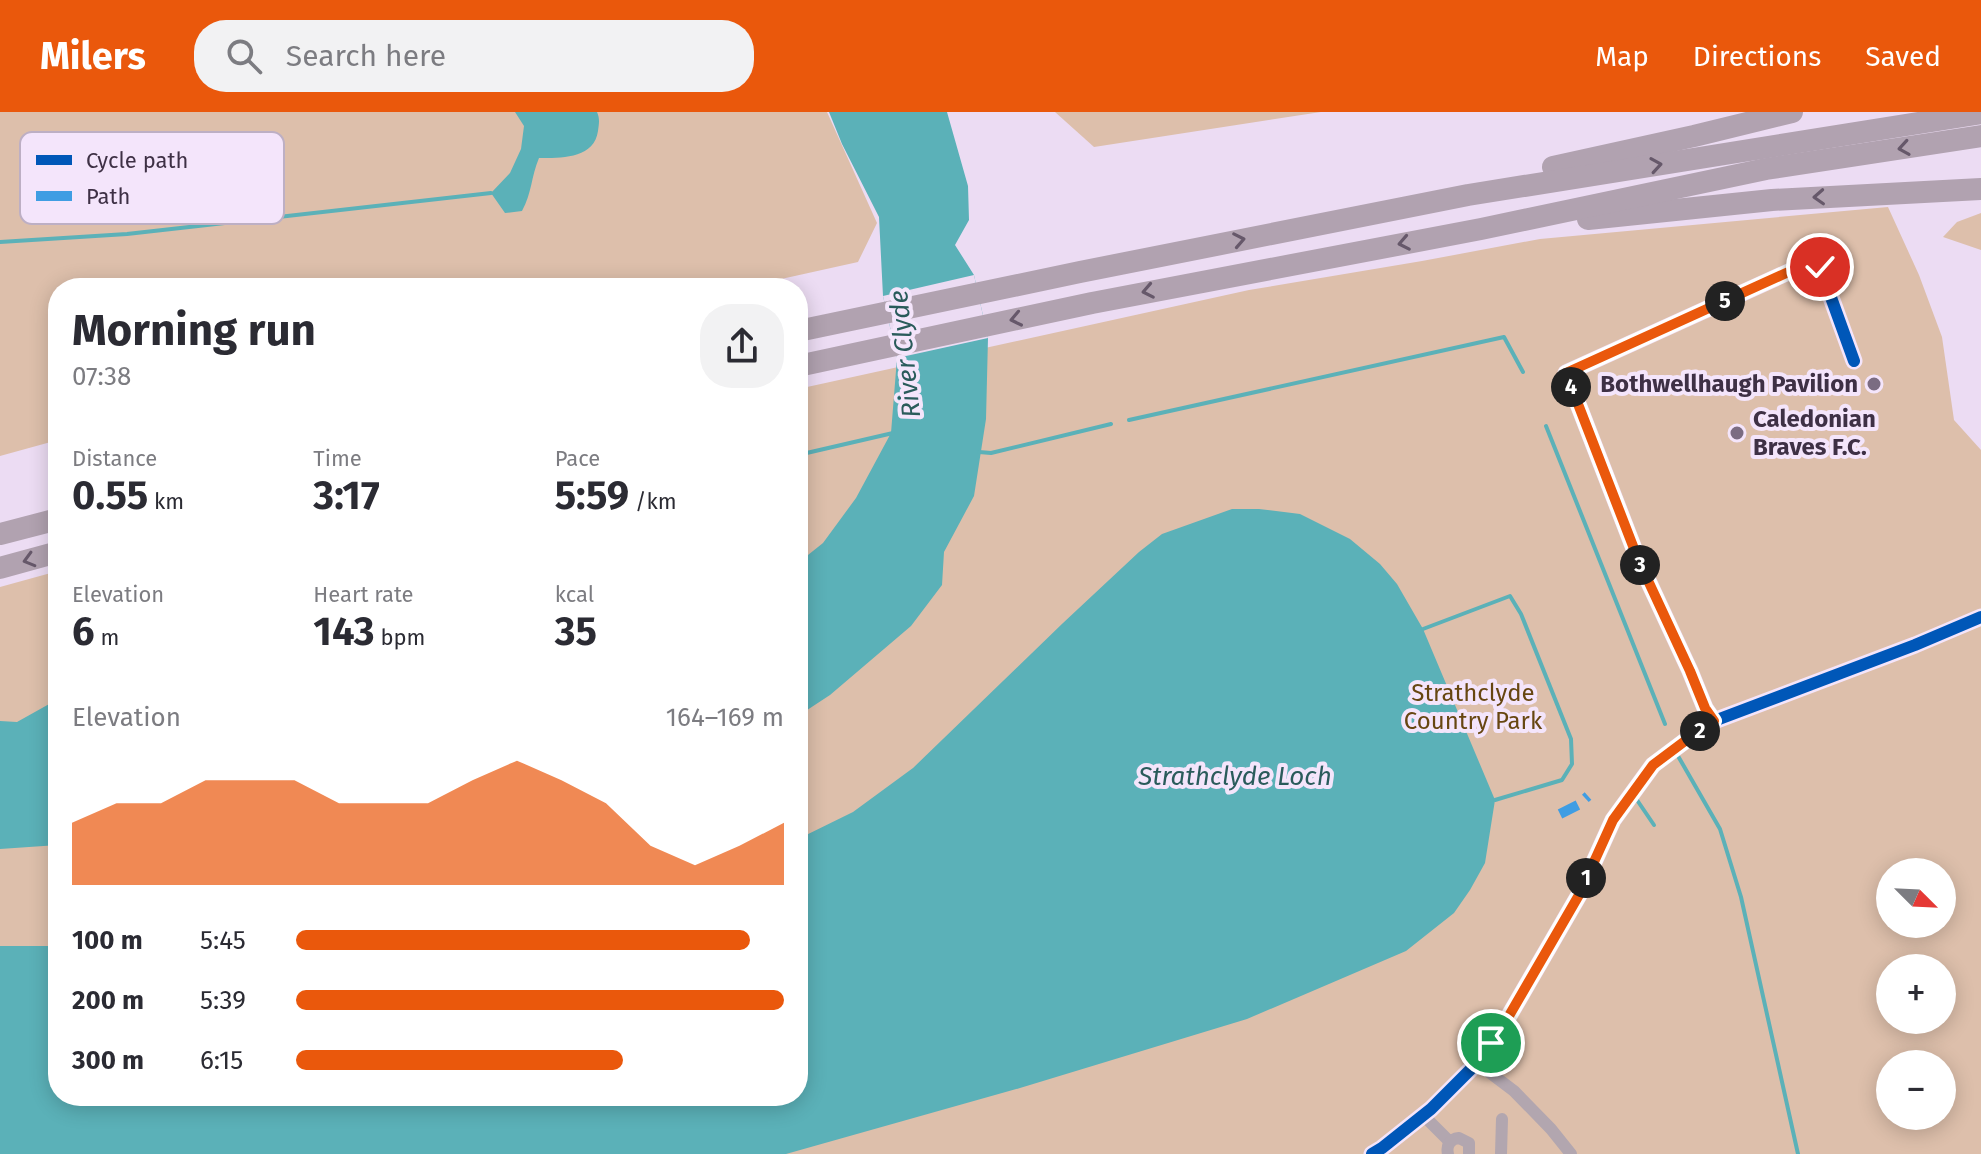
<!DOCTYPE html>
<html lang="en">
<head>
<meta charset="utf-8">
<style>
  body { margin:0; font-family:"Fira Sans",sans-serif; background:#f2f2f3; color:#2b2b33; height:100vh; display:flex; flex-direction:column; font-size:30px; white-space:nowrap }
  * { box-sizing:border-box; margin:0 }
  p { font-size:26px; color:#7c7c81 }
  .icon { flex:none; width:44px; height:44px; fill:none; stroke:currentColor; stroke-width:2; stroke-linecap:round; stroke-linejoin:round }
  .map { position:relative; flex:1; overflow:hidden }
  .details { position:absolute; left:48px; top:166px; width:760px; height:828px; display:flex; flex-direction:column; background:#fff; border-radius:32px; box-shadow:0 4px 20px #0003 }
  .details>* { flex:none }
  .needle { width:52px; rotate:114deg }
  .buttons { position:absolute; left:1876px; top:746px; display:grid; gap:16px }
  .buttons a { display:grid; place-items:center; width:80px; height:80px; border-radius:50%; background:#fff; box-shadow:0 4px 20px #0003; font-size:40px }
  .pin { position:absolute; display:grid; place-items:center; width:68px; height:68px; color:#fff; margin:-34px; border:4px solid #fff; border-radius:50%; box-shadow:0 2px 8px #0007 }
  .km { position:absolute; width:40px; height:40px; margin:-20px; border-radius:50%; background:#222; color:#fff; font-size:22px; line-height:40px; text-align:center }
  .round { display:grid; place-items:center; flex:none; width:84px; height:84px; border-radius:32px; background:#f2f2f3 }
  .summary { display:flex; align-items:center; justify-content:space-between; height:136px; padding:0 24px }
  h1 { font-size:44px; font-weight:700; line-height:60px }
  .figures { display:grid; grid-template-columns:repeat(3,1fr); gap:12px; height:136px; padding:8px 24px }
  .figures div { display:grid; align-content:center }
  .figures b { font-size:40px; font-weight:700 }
  .figures small { font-size:22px; font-weight:400 }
  .figures p { font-size:22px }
  .chart { height:224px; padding:16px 24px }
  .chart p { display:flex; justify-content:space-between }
  .chart svg { width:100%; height:144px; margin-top:8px; fill:#ea580c; opacity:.7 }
  ul { padding:0 24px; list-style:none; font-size:26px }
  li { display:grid; grid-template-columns:128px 96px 1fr; align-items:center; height:60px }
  li i { height:20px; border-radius:10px; background:#ea580c }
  header { display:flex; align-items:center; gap:48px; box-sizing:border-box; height:112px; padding:0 40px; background:#ea580c; color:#fff }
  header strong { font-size:38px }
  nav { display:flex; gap:44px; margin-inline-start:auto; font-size:28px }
  .search { width:560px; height:72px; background:#f2f2f3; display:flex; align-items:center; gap:20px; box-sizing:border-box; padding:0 28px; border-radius:32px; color:#7c7c81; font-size:30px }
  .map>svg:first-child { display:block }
  .green { fill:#ddbfab; fill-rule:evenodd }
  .water { fill:#5bb1b8 }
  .pier { fill:#ecdcf3 }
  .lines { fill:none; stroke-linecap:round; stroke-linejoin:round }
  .stream { stroke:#5bb1b8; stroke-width:4 }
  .minor { stroke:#b2a6af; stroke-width:12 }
  .motorway { stroke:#b1a2b0; stroke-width:22 }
  .quiet { stroke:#3f9de3; stroke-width:10; stroke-dasharray:20 10; stroke-linecap:butt }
  .cycleway-casing { stroke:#f4e5fb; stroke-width:17 }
  .cycleway { stroke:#0057b8; stroke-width:12 }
  .oneway { stroke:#66586a }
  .route-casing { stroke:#fff; stroke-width:16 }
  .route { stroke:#ea580c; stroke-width:10 }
  .poi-dot { fill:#7b6c82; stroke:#f4e5fb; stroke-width:3 }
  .labels { text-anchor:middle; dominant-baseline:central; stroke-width:8; stroke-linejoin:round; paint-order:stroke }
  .poi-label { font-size:24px; font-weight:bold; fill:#3e3045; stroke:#f4e5fb; text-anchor:end }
  .park-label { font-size:24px; fill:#674611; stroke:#f4e5fb }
  .water-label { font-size:26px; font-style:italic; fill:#2a5b5b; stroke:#f4e5fb }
  .key { fill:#f4e5fb; stroke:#bdafc4; stroke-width:2 }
  .key-label { font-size:22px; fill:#3e3045 }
</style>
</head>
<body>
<header>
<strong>Milers</strong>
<div class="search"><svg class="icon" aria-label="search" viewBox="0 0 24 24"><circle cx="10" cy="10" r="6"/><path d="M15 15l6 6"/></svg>Search here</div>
<nav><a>Map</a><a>Directions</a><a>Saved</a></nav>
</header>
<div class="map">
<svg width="1981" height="1042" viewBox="0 0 1981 1042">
  <rect width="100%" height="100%" fill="#ecdcf3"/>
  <!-- green -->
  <g class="green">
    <path d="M0,0H827L877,111L858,150L740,176H58V328L0,344Z"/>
    <path d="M1055,0H1321L1094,35Z"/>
    <path d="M1888,95L1919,163L1942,225L1954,308L1981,338V1042H0V475L58,459V984H798V277L1249,178L1422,149L1540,127ZM1890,760H1942V812H1890ZM1890,856H1942V908H1890ZM1890,952H1942V1004H1890Z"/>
    <path d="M1981,101V138L1943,125L1957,110Z"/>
  </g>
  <!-- water -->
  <g class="water">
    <path d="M515,0H597C600,7 599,11 598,19C594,47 561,46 539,46C531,65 532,81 522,99L505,101L491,81L510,61L521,37L524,14Z"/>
    <path d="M829,0H947L968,74L969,108L955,133L974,163L988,226L986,307L974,384L944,440L942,473L911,514L830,583L798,604V451L823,431L856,386L891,321L897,246L883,184L879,105L842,32Z"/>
    <path d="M1232,397H1259L1300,402L1350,427L1380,452L1397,472L1423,517L1495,688L1485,751L1470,778L1454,801L1406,839L1247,907L1020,976L786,1042H0V834H58V984H798V727L853,700L913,656L1063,511L1139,440L1162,422Z"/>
    <path d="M51,591L58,598V733L0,737V609L17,610Z"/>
  </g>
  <!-- pier -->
  <path class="pier" d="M974,163L988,226L897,246L883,184Z"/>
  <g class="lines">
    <!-- stream -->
    <g class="stream">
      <path d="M0,130L127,122L491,81"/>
      <path d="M1129,308L1504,225L1523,260"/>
      <path d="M1546,314L1665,612"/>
      <path d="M979,340L991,341L1111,312"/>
      <path d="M798,343L893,321"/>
      <path d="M1423,517L1510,484L1521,502L1571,627L1572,652L1562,668L1495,688"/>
      <path d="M1678,644L1720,717L1741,785L1798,1042"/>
      <path d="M1637,688L1654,713"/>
    </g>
    <!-- minor -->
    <g class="minor">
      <path d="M1714,609L1705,596L1690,559L1638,447L1566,261L1806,152L1820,155L1854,249"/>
      <path d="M1477,951L1514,979L1551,1017L1571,1042"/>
      <path d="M1423,1003L1450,1030"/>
      <path d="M1372,1042L1382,1036L1431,997L1477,951L1506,909L1579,783L1613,708L1653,653L1685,629L1714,609L1915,533L1981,505"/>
      <path d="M1448,1042C1446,1033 1450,1027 1459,1026L1469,1031V1042"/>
      <path d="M1501,1042L1502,1007"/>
    </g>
    <!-- motorway -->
    <g class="motorway">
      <path d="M1553,55L1694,24L1792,0"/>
      <path d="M1588,107L1772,88L1981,77"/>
      <path d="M798,219L1080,160L1468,83L1981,1"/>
      <path d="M798,254L1092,191L1481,117L1766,57L1981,24"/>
      <path d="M0,422L58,407"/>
      <path d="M0,456L58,440"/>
    </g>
    <!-- quiet -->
    <path class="quiet" d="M1560,702L1578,693L1588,684"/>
    <defs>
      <g id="cycleway">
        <path d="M1714,609L1705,596L1690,559L1638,447L1566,261L1806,152L1820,155L1854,249"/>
        <path d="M1372,1042L1382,1036L1431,997L1477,951L1506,909L1579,783L1613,708L1653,653L1685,629L1714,609L1915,533L1981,505"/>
      </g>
    </defs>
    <!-- cycleway casing -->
    <use href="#cycleway" class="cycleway-casing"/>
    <!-- cycleway -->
    <use href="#cycleway" class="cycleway"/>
  </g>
  <!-- one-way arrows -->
  <defs><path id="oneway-chevron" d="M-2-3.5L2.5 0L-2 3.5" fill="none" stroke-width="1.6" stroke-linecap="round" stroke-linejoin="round" transform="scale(2)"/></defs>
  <g class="oneway">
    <use href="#oneway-chevron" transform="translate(1904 36) rotate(171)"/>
    <use href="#oneway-chevron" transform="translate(1656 53) rotate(-9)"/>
    <use href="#oneway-chevron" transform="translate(1819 85) rotate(177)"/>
    <use href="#oneway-chevron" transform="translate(1239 128) rotate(-11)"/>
    <use href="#oneway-chevron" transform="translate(1404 131) rotate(169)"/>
    <use href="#oneway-chevron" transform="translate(1148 179) rotate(169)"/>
    <use href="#oneway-chevron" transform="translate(1016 207) rotate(168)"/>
    <use href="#oneway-chevron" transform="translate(29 448) rotate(164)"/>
  </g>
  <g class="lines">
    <defs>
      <path id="route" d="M1491,931L1506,909L1579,783L1613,708L1653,653L1685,629L1714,609L1705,596L1690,559L1638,447L1566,261L1806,152L1820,155"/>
    </defs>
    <!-- route casing -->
    <use href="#route" class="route-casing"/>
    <!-- route -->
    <use href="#route" class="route"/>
  </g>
  <!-- markers -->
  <g class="poi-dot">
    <circle cx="1874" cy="272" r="8"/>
    <circle cx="1737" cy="321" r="8"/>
  </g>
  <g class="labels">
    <!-- poi labels -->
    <g class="poi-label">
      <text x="1858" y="272">Bothwellhaugh Pavilion</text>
      <text x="1753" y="307" text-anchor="start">Caledonian<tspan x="1753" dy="28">Braves F.C.</tspan></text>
    </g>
    <!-- park labels -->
    <g class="park-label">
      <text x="1473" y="581">Strathclyde<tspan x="1473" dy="28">Country Park</tspan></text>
    </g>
    <!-- water labels -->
    <g class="water-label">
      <text transform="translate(905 242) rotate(-96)">River Clyde</text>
      <text x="1235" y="664">Strathclyde Loch</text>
    </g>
  </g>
  <!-- legend -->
  <rect x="20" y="20" width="264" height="92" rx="12" class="key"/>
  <rect x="36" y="43" width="36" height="10" fill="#0057b8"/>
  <rect x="36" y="79" width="36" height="10" fill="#3f9de3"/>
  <g class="key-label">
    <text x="86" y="56">Cycle path</text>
    <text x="86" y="92">Path</text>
  </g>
</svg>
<div class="buttons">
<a><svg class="needle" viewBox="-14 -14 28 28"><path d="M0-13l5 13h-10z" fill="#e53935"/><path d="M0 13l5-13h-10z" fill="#7c7c81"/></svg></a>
<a>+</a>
<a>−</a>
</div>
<div class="pin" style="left:1491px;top:931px;background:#1e9e55"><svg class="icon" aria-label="arrive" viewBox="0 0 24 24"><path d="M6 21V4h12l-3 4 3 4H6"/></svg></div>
<div class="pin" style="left:1820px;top:155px;background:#d93025"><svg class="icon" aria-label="check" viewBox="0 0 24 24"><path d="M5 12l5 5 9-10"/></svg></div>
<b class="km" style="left:1586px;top:766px">1</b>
<b class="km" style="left:1700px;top:619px">2</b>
<b class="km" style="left:1640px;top:453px">3</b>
<b class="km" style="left:1571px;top:275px">4</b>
<b class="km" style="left:1725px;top:189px">5</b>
<section class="details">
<div class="summary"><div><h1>Morning run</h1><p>07:38</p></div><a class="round"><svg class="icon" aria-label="share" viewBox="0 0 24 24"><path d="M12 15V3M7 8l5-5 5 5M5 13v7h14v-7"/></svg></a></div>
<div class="figures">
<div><p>Distance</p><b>0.55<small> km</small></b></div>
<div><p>Time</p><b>3:17</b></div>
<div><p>Pace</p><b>5:59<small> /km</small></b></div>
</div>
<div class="figures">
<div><p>Elevation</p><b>6<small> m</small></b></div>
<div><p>Heart rate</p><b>143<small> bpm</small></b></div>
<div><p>kcal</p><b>35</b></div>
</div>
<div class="chart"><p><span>Elevation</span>164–169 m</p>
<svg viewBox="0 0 160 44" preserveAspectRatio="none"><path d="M0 44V25L10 19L20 19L30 12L40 12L50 12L60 19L70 19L80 19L90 12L100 6L110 12L120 19L130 32L140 38L150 32L160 25V44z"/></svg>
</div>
<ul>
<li><b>100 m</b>5:45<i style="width:93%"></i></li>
<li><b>200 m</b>5:39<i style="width:100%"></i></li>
<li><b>300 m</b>6:15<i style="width:67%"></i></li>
</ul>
</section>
</div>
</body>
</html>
